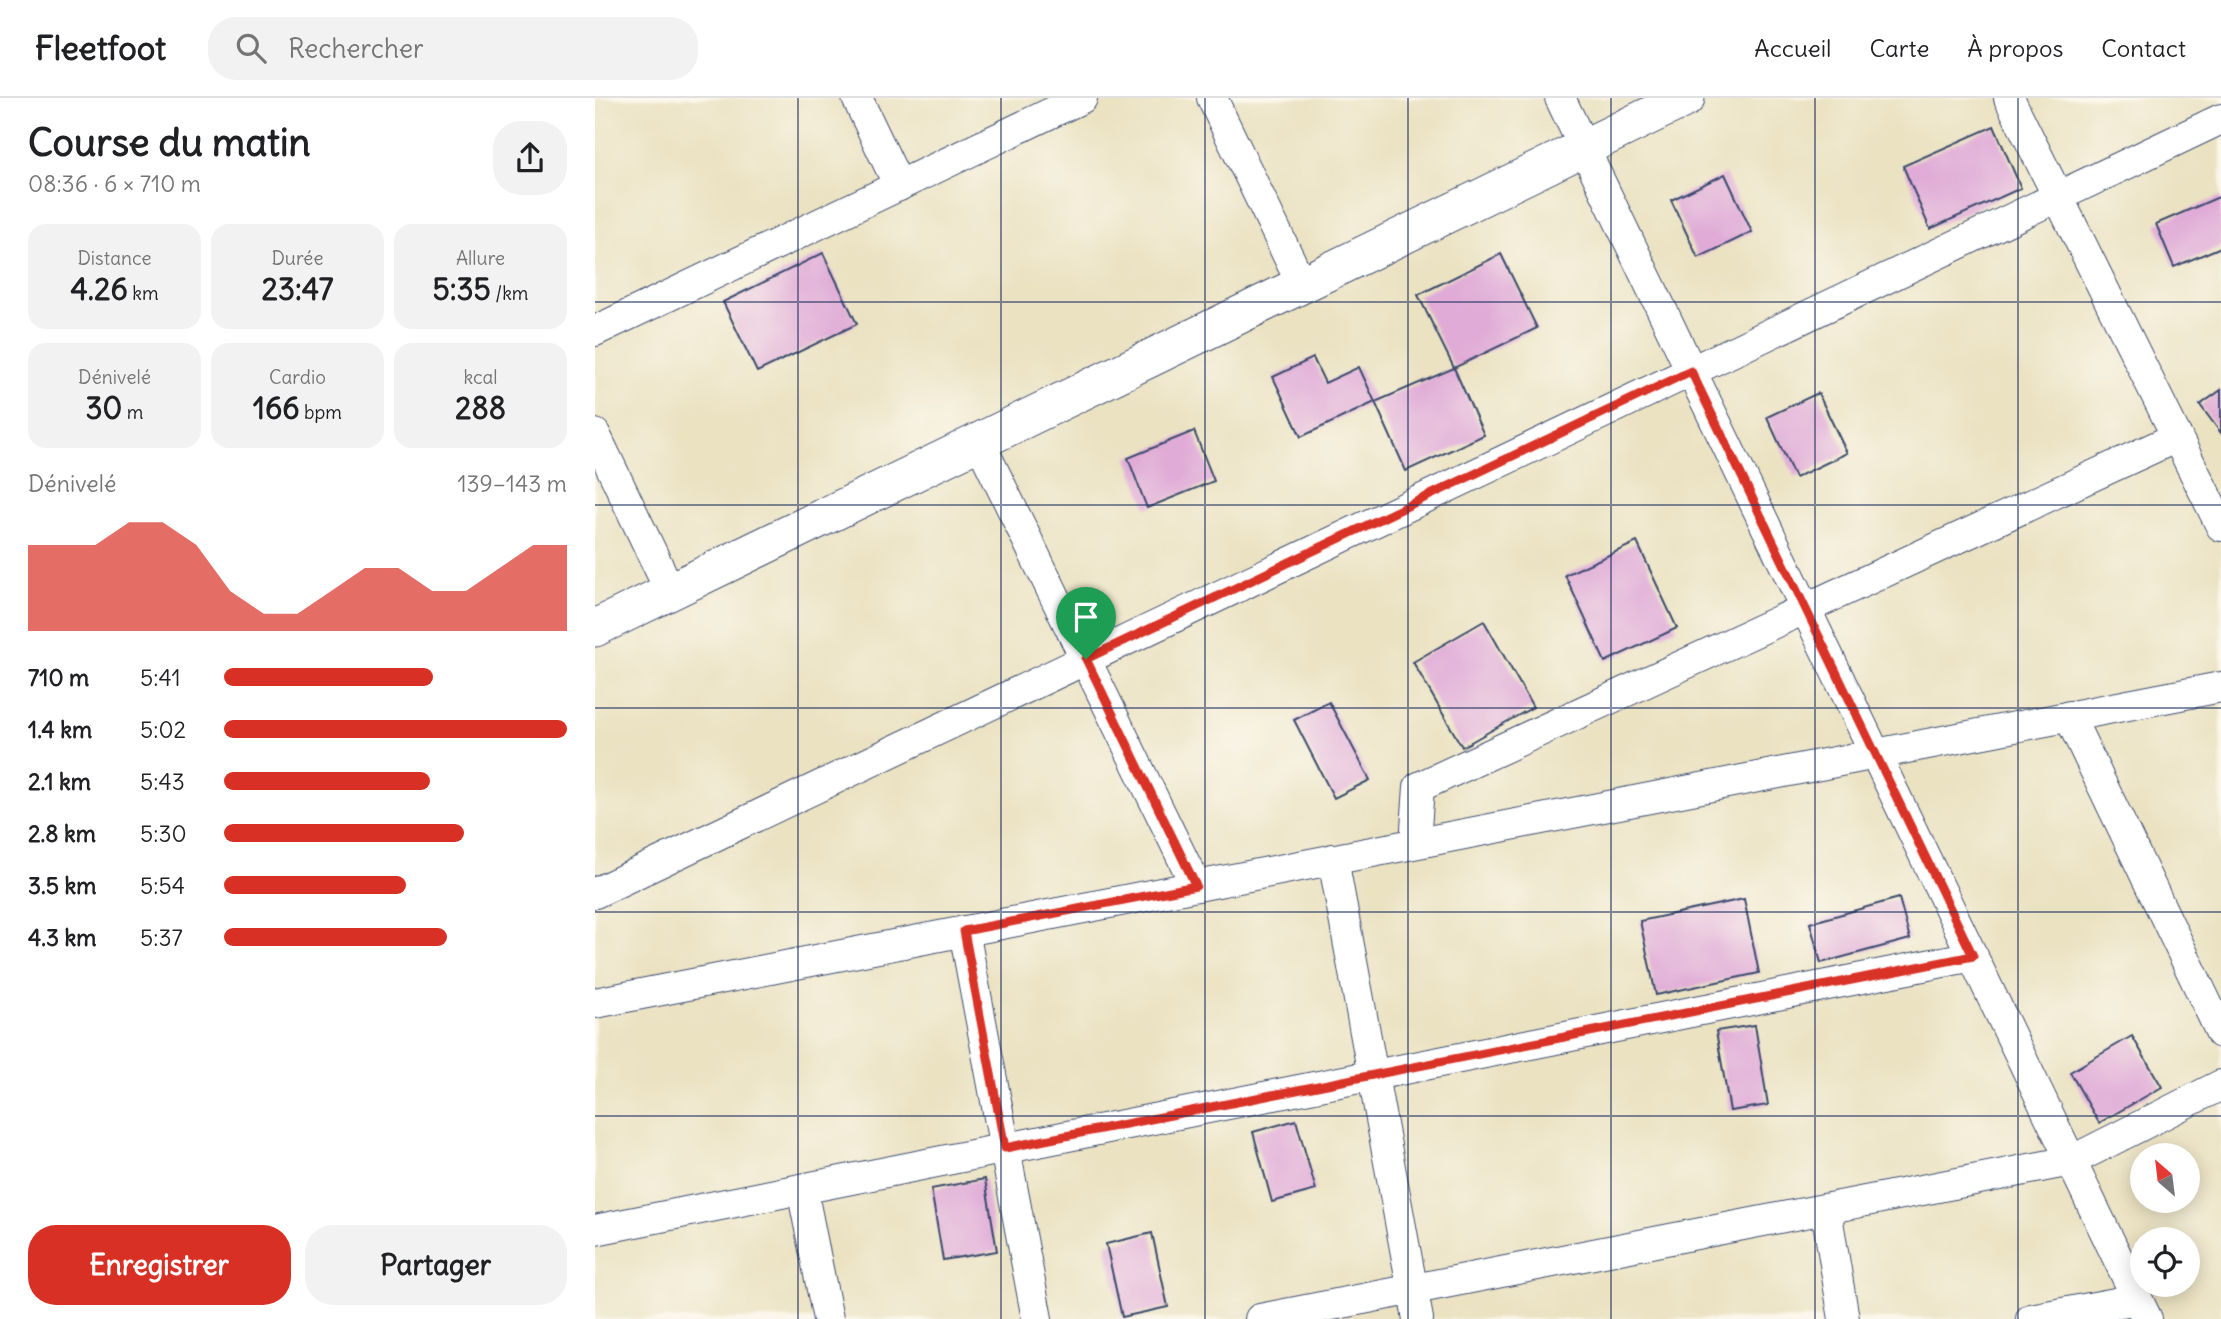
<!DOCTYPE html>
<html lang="fr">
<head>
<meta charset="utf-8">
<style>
  body { margin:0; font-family:Delius,sans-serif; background:#f2f2f2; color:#202124; height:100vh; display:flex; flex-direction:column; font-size:26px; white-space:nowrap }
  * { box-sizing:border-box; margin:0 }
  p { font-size:23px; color:#757577 }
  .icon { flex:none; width:38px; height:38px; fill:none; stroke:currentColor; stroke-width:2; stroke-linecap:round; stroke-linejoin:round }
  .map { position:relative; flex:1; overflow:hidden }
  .side { display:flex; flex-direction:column; background:#fff; width:595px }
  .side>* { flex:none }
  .needle { width:46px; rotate:332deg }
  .fabs { position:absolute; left:1535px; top:1045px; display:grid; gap:14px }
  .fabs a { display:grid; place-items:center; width:70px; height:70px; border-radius:50%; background:#fff; box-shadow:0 4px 18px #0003; font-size:35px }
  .pin { position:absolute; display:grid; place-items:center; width:60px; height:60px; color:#fff; margin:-72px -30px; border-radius:50% 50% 50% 0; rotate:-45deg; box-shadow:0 0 7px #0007 }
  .pin .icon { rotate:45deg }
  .round { display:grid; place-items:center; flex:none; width:74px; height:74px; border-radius:28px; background:#f2f2f2 }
  .summary { display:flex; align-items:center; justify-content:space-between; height:119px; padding:0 28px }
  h1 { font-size:38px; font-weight:800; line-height:52px }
  .figures { display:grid; grid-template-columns:repeat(3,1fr); gap:10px; height:119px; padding:7px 28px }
  .figures div { display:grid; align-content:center; border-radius:18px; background:#f2f2f2; text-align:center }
  .figures b { font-size:30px; font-weight:800 }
  .figures small { font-size:19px; font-weight:400 }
  .figures p { font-size:19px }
  .chart { height:196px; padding:14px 28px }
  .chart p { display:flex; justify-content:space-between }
  .chart svg { width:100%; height:126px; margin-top:7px; fill:#d93025; opacity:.7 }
  .cta { display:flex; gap:14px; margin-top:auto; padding:14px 28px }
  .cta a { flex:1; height:80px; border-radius:28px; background:#d93025; color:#fff; font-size:28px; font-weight:800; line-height:80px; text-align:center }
  .cta a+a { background:#f2f2f2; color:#202124 }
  ul { padding:0 28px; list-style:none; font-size:23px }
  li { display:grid; grid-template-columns:112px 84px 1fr; align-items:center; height:52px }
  li i { height:18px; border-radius:9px; background:#d93025 }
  header { display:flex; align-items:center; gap:42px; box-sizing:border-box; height:98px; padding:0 35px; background:#fff; border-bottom:2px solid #e0e0e0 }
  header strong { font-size:33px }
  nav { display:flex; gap:38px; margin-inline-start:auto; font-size:24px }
  .search { width:490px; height:63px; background:#f2f2f2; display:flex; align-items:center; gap:18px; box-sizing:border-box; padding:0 24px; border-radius:28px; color:#757577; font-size:26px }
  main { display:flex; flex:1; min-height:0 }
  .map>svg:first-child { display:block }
  .building { fill:#e0acd7 }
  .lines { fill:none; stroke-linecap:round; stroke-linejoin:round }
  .minor-casing { stroke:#3a4a6d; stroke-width:32 }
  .tertiary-casing { stroke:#3a4a6d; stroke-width:39 }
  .minor { stroke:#fff; stroke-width:30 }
  .tertiary { stroke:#fff; stroke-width:37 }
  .route-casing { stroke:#fff; stroke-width:14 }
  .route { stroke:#d93025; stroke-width:9 }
  .grid { fill:none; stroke:#1b2f5e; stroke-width:2; stroke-opacity:0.55 }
</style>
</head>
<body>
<header>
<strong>Fleetfoot</strong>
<div class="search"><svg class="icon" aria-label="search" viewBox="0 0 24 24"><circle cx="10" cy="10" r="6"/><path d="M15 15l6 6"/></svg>Rechercher</div>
<nav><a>Accueil</a><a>Carte</a><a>À propos</a><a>Contact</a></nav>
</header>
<main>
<section class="side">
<div class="summary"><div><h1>Course du matin</h1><p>08:36 · 6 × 710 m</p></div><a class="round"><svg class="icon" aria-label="share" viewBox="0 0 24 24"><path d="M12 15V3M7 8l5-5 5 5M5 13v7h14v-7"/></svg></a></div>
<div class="figures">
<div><p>Distance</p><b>4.26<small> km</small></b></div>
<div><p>Durée</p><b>23:47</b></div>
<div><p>Allure</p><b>5:35<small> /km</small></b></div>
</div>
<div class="figures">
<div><p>Dénivelé</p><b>30<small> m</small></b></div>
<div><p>Cardio</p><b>166<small> bpm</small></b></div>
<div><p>kcal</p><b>288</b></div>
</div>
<div class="chart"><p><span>Dénivelé</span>139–143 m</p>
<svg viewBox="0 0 160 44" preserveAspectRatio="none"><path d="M0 44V14L10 14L20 14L30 6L40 6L50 14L60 30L70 38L80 38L90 30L100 22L110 22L120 30L130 30L140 22L150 14L160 14V44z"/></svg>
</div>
<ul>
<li><b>710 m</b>5:41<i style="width:61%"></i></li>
<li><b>1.4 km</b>5:02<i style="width:100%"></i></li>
<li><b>2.1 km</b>5:43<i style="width:60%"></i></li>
<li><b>2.8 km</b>5:30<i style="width:70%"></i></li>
<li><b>3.5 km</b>5:54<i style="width:53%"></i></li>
<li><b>4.3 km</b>5:37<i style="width:65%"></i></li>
</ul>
<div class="cta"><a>Enregistrer</a><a>Partager</a></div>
</section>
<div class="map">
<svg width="1626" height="1221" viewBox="0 0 1626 1221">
  <rect width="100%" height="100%" fill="#fbf7ec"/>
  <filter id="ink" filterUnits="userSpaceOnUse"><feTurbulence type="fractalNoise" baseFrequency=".0143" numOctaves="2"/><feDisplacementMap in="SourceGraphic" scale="14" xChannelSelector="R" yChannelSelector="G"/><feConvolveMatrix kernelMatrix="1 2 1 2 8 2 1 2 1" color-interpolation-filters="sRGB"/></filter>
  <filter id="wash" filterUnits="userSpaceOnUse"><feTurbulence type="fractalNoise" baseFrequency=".00686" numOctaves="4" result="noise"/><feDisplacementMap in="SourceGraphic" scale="28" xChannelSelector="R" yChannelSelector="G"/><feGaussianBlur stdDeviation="1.57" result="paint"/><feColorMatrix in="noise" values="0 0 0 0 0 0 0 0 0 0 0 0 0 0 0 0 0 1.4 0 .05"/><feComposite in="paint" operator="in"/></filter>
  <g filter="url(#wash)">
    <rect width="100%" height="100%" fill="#ebe2c2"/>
    <g id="blocks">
      <!-- building -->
      <g class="building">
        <path d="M1399,28L1426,90L1335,131L1308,68Z"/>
        <path d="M1130,76L1157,134L1103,160L1076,102Z"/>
        <path d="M1626,98V149L1579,169L1561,126Z"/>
        <path d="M228,155L262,226L162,274L128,204Z"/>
        <path d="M906,156L942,230L859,270L823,197Z"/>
        <path d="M718,260L730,285L764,269L780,304L706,339L678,279Z"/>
        <path d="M859,270L889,337L811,373L780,304Z"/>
        <path d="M1626,292V335L1605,307Z"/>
        <path d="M1223,295L1252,355L1200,380L1172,319Z"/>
        <path d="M599,333L619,383L552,410L533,360Z"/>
        <path d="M1042,444L1082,530L1010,564L970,477Z"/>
        <path d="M889,523L938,609L867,649L818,564Z"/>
        <path d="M734,604L775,682L739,700L699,622Z"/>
        <path d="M1304,800L1315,841L1226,865L1215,825Z"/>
        <path d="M1149,801L1164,875L1061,897L1045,823Z"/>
        <path d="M1160,927L1173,1007L1135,1013L1121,933Z"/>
        <path d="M1537,938L1567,989L1504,1025L1475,974Z"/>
        <path d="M701,1022L721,1092L677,1104L658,1034Z"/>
        <path d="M390,1081L402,1153L348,1162L336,1091Z"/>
        <path d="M557,1135L573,1209L527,1219L511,1146Z"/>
      </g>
    </g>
  </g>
  <g filter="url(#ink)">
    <use href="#blocks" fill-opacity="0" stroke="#3a4a6d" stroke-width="2"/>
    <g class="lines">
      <defs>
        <g id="minor">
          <path d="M262,0L304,88"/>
          <path d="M617,0L707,187"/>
          <path d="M965,0L1552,1221"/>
          <path d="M1414,0L1626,428"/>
          <path d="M0,233L487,0"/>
          <path d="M0,336L75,493"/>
          <path d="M384,343L601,788"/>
          <path d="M1474,618L1626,935"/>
          <path d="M820,745L824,689L1582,339"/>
          <path d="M738,761L823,1221"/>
          <path d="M0,795L1626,21"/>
          <path d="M369,833L442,1221"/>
          <path d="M0,905L1626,589"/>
          <path d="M207,1091L233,1221"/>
          <path d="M1231,1111L1249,1221"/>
          <path d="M0,1132L1378,858"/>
          <path d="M665,1221L1476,1063L1626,987"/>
          <path d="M1436,1221L1542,1201"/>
        </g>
        <path id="tertiary" d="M0,530L1091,0"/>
      </defs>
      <!-- minor casing -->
      <use href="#minor" class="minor-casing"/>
      <!-- tertiary casing -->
      <use href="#tertiary" class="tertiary-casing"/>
      <!-- minor -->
      <use href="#minor" class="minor"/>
      <!-- tertiary -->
      <use href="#tertiary" class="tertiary"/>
    </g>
  </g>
  <g class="lines" filter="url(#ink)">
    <defs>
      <path id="route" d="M1096,273L1378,858L410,1050L369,833L601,788L491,561Z"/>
    </defs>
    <!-- route casing -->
    <use href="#route" class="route-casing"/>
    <!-- route -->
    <use href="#route" class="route"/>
  </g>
  <!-- grid -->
  <path class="grid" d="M203,0V1221M406,0V1221M610,0V1221M813,0V1221M1016,0V1221M1220,0V1221M1423,0V1221M0,204H1626M0,407H1626M0,610H1626M0,814H1626M0,1018H1626"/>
</svg>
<div class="fabs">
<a><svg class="needle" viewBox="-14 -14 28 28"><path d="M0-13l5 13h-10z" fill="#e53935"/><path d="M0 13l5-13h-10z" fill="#757577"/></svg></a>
<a><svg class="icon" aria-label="locate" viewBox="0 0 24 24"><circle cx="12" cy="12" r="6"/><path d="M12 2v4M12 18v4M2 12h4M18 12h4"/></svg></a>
</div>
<div class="pin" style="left:491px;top:561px;background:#1e9e55"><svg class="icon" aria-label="arrive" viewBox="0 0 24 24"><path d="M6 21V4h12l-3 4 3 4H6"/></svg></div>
</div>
</main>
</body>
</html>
